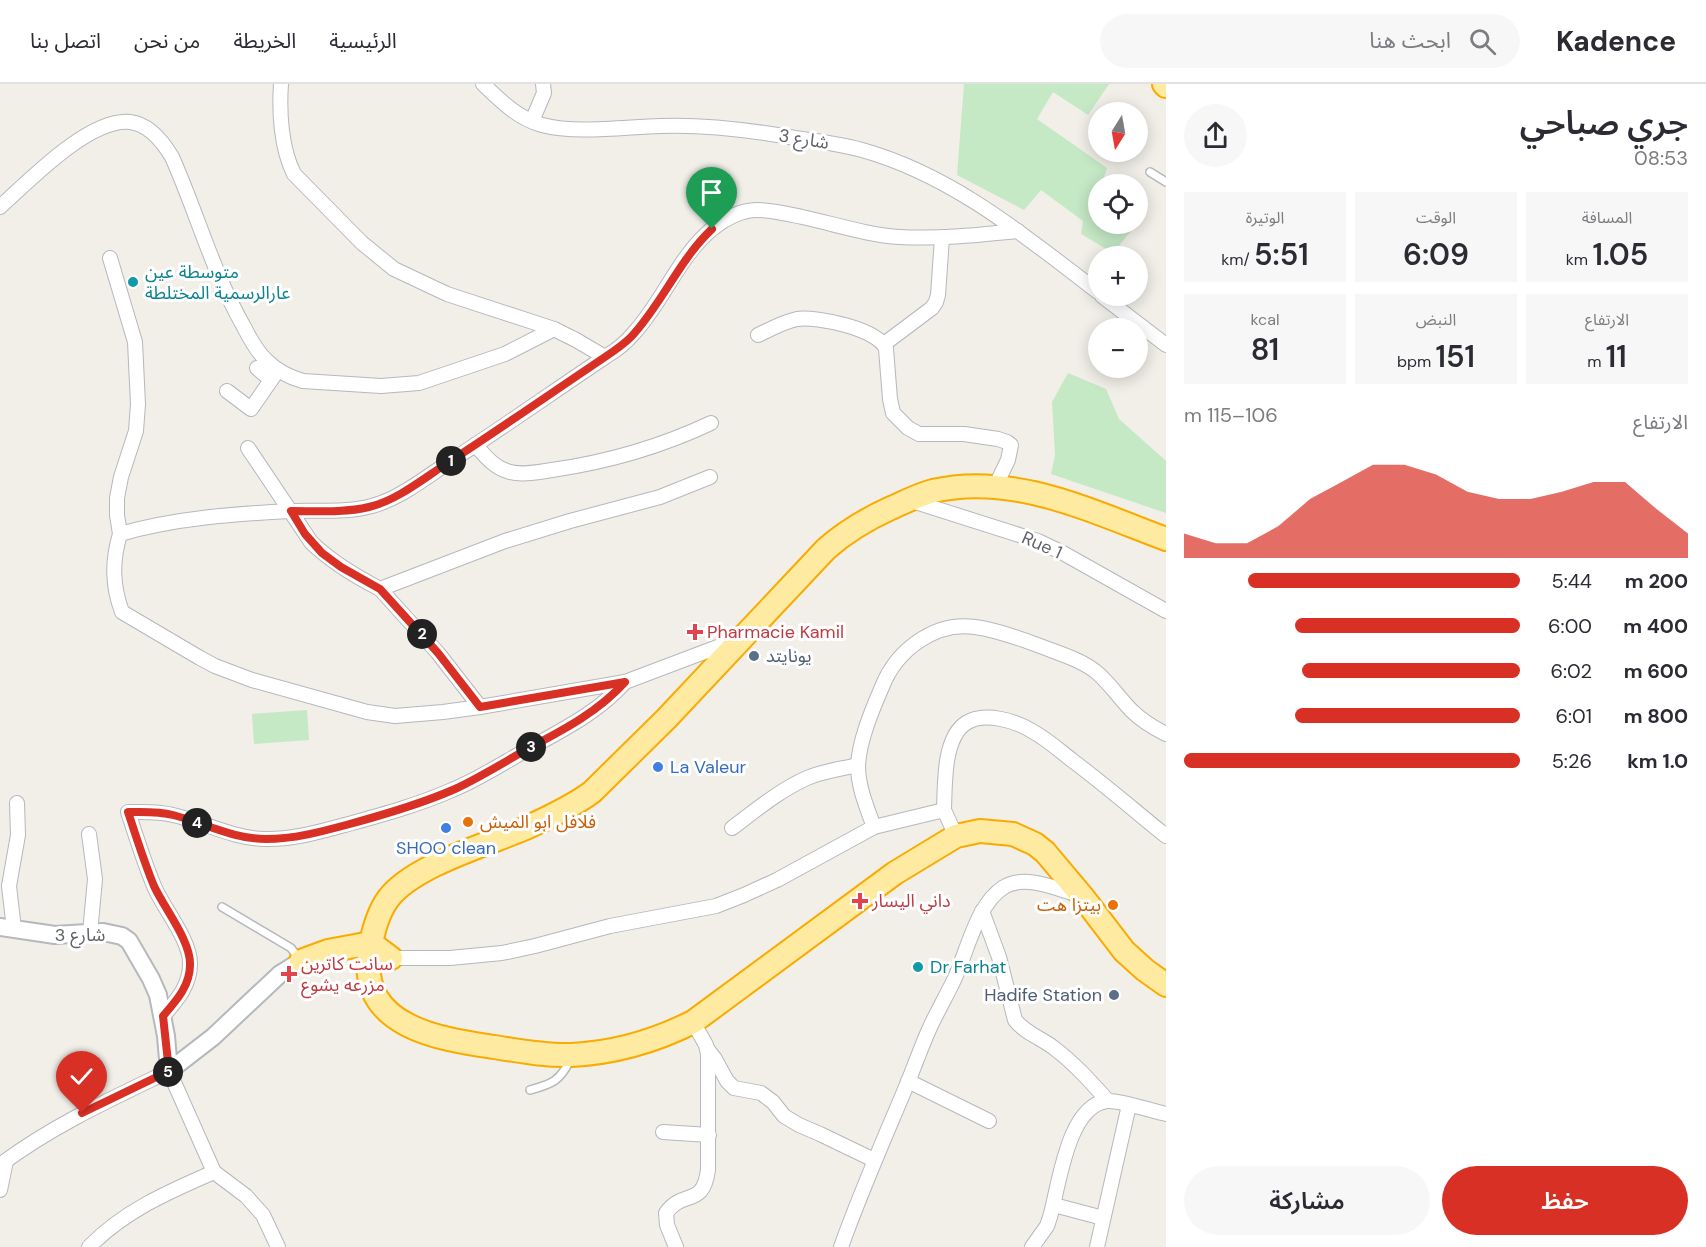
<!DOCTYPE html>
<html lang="ar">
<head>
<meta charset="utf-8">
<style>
  body { margin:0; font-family:"DM Sans","Noto Sans Arabic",sans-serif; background:#f7f7f7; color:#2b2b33; direction:rtl; height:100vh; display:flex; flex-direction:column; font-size:22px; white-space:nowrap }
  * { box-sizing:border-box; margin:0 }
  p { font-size:20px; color:#7c7c81 }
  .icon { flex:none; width:33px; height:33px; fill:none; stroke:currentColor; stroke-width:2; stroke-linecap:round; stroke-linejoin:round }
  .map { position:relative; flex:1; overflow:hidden; direction:ltr }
  .drawer { display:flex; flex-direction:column; background:#fff; width:540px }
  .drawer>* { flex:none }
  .needle { width:39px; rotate:191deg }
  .fabs { position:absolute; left:1088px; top:18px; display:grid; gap:12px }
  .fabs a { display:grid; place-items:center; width:60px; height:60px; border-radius:50%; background:#fff; box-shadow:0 3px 15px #0003; font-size:30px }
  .pin { position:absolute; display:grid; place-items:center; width:51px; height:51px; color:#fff; margin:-62px -26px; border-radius:50% 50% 50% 0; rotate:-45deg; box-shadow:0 0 6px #0007 }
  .pin .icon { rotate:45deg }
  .km { position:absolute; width:30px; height:30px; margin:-15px; border-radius:50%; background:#222; color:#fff; font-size:16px; line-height:30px; text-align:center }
  .round { display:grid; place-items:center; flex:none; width:63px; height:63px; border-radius:32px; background:#f7f7f7 }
  .head { display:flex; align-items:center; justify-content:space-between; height:102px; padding:0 18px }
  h1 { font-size:33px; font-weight:600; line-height:45px }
  .metrics { display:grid; grid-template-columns:repeat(3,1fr); gap:9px; height:102px; padding:6px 18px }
  .metrics div { display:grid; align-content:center; border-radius:0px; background:#f7f7f7; text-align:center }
  .metrics b { font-size:30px; font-weight:600 }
  .metrics small { font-size:16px; font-weight:400 }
  .metrics p { font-size:16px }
  .chart { height:168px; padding:12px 18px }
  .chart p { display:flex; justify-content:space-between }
  .chart svg { width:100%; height:108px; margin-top:6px; fill:#d93025; opacity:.7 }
  .primary-button { display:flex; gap:12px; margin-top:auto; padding:12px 18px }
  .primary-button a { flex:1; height:69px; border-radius:36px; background:#d93025; color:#fff; font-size:24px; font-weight:600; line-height:69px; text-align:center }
  .primary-button a+a { background:#f7f7f7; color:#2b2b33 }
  ul { padding:0 18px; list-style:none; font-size:20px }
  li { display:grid; grid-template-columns:96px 72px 1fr; align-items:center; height:45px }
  li i { height:15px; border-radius:8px; background:#d93025 }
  header { display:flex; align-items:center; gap:36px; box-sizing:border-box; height:84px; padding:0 30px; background:#fff; border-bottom:2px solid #e1e1e2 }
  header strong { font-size:28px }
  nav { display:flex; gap:33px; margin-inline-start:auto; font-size:21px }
  .search { width:420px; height:54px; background:#f7f7f7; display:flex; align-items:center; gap:15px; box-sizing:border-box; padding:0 21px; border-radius:33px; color:#7c7c81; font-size:22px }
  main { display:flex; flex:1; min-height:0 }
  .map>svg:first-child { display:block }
  .green { fill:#c5e8c5 }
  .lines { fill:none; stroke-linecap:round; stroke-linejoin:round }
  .service-casing { stroke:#b5b8bc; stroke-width:10 }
  .minor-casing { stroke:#b5b8bc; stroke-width:16 }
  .tertiary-casing { stroke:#b5b8bc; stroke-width:20 }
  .trunk-casing { stroke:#f9ab00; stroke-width:26 }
  .service { stroke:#fff; stroke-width:7 }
  .minor { stroke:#fff; stroke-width:14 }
  .tertiary { stroke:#fff; stroke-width:16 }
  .trunk { stroke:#feeaa1; stroke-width:22 }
  .route-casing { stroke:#fff; stroke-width:12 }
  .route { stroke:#d93025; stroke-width:8 }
  .culture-dot { fill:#0f9aa8; stroke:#fff; stroke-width:2 }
  .health-dot { fill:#e0444e; stroke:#fff; stroke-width:2 }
  .service-dot { fill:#5c6f8a; stroke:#fff; stroke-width:2 }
  .shop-dot { fill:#3f7fe0; stroke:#fff; stroke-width:2 }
  .food-dot { fill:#e8710a; stroke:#fff; stroke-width:2 }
  .labels { text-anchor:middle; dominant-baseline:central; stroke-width:6; stroke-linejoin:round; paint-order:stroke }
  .street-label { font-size:18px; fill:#5f6368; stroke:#fff }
  .culture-label { font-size:18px; fill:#0d838f; stroke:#fff; text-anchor:start }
  .health-label { font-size:18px; fill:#be3a42; stroke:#fff; text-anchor:start }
  .service-label { font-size:18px; fill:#4e5e75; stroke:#fff; text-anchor:start }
  .shop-label { font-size:18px; fill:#366cbe; stroke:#fff; text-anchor:start }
  .food-label { font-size:18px; fill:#c56008; stroke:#fff; text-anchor:start }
</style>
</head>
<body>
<header>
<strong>Kadence</strong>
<div class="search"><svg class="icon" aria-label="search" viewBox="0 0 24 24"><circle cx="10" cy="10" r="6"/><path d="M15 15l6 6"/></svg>ابحث هنا</div>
<nav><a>الرئيسية</a><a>الخريطة</a><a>من نحن</a><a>اتصل بنا</a></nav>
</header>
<main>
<section class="drawer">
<div class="head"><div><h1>جري صباحي</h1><p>08:53</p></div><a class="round"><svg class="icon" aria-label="share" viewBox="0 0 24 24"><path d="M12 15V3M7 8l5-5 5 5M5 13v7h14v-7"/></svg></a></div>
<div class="metrics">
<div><p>المسافة</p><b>1.05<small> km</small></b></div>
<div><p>الوقت</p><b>6:09</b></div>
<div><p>الوتيرة</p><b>5:51<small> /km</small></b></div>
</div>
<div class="metrics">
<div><p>الارتفاع</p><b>11<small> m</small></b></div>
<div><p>النبض</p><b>151<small> bpm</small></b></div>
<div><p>kcal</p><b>81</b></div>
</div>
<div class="chart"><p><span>الارتفاع</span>106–115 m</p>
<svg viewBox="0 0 160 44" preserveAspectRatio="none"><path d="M0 44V34L10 38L20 38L30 31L40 20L50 13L60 6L70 6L80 10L90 17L100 20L110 20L120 17L130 13L140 13L150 24L160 34V44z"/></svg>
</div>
<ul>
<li><b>200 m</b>5:44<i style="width:81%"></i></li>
<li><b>400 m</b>6:00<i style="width:67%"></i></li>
<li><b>600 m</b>6:02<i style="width:65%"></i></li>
<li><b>800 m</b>6:01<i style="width:67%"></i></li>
<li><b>1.0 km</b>5:26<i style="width:100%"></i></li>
</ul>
<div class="primary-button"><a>حفظ</a><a>مشاركة</a></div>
</section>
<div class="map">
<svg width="1166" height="1163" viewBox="0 0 1166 1163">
  <rect width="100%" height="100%" fill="#f1efe8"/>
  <!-- green -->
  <g class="green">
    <path d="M964,0H1109L1088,31L1053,8L1037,35L1107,84L1102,100H1098V115L1095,124L1098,126V140H1119L1131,147L1113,169L1081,150L1083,137L1041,106L1024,126L957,91Z"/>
    <path d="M1068,289L1106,305L1119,335L1166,377V429L1051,390L1055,371L1052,318Z"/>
    <path d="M307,626L309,656L254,660L252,630Z"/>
  </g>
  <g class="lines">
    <defs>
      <g id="service">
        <path d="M1150,88L1166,98"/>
        <path d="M222,823L291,864L299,875"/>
        <path d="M530,1006C552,1000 560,997 570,976"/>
      </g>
      <g id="minor">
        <path d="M281,0C279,28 281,64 294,90L362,159L394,185L447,210L554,245L576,256L605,273C615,267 625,260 633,250C663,218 678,173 712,145C724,135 741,126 757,126C773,126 788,130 802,133C835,140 867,151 900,153C940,155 979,151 1018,147"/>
        <path d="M483,0C501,17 517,34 542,41C575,50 625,43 660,42C705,40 750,46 795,54C818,57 840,60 862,66C952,91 1025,152 1098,208"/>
        <path d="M532,37L544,9L543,0"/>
        <path d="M0,123C29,97 89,34 130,38C149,40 163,58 172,73C197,129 213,189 244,243C250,255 257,268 267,277C277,287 289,293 303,297L381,302L419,299L505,270L554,245"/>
        <path d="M110,174L135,258L138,320L136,347L121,393L117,414V431L120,450"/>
        <path d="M1102,212L1166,261"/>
        <path d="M758,251C771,245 783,238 797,235C817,232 879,245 886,265L890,315L893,329L908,344L919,350H964L998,355L1007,358L1011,361L1008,376L995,403"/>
        <path d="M884,260L932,224L936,218L938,211L942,154"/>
        <path d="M605,273C553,308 503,343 451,377C426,393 401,414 372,422C346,429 318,426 291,427C234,430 175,434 120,450C112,477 112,501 122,528L200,574L215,582L252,596L367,628L395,632L443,628L480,623L625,598L736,556"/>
        <path d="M257,284L271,296"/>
        <path d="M227,307L251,325L278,286"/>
        <path d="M475,361C484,370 493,383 507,387C520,392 539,388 552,386C608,378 660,363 711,339"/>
        <path d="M248,364L311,458C331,478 355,492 380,505L505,457L570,437L660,413L710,393"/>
        <path d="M909,416L1038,457L1063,469L1166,527"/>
        <path d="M380,505L438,569L480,623"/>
        <path d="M944,726C945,701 943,654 966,639C984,627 1016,637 1032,647C1047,655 1060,667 1073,677C1105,701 1135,727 1166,752"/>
        <path d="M874,743C867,724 858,703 858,682C859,657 872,626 882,603C896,567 934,537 975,543C997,546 1019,554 1040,562C1058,569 1079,575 1095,587C1109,598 1119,614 1132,627C1142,637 1154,644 1166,650"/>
        <path d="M732,744C756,726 780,706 807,694C823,687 841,685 858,681"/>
        <path d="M89,750L95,795L90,849"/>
        <path d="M982,827L999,873L1015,936C1025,949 1041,954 1054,964C1074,979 1091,998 1108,1017"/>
        <path d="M14,845L9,802L18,751L17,719"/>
        <path d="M391,874H450L502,869L535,862L610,842L716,822L744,811L777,796L874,743L944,726L956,752"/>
        <path d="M163,932C176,917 190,902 190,880C191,857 163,824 154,802C144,778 136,752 128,728C143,728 158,727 173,731C204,738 232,754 264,755C292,756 318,748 345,741C381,731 418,721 452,706C479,695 503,679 528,665C562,646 599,628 625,598"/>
        <path d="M708,966L715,975L727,997L734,1004L761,1009L773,1018L784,1032L799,1041L820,1050L874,1076"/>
        <path d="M908,997L989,1037"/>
        <path d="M663,1048L709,1051"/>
        <path d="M0,1081C52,1042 111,1015 169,987L214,1088L246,1112L263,1131L278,1163"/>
        <path d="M0,1106L6,1077"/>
        <path d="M1054,1121L1103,1134"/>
        <path d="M89,1163C124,1127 168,1108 214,1088"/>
        <path d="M676,1163L667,1141L666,1129C683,1105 703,1124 708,1086V970L706,961L693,938"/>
        <path d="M841,1163C861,1107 885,1053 908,998C916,978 923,958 932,939C939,925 946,912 953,898C967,870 976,820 1004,803C1026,790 1056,805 1079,811"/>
        <path d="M1032,1163L1047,1142L1050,1133C1059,1103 1067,1022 1107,1017C1121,1016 1151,1027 1166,1030"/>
        <path d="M1097,1163L1129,1021"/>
      </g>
      <g id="tertiary">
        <path d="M0,843L55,851L103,848L122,852L129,857L151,895L158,911L166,952L169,987"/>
        <path d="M169,987L213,953L280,890L301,877"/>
      </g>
      <g id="trunk">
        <path d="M1164,0L1166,2"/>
        <path d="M1166,455C1093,428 1013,388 933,407C918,411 905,418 891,424C867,435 845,448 826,465L667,634L592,708C573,722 550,733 528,743C490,760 413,781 388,815C377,830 372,851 369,870C360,944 441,955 494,963C520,967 546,972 571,971C614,969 655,957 693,938L895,789L956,752L980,747L1013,750L1035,760L1045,768L1082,812L1124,867L1145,886L1166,901"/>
        <path d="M301,877L328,867L371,859L391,874"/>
      </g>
    </defs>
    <!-- service casing -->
    <use href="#service" class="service-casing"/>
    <!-- minor casing -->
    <use href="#minor" class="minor-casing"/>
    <!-- tertiary casing -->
    <use href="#tertiary" class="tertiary-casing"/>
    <!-- trunk casing -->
    <use href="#trunk" class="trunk-casing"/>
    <!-- service -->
    <use href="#service" class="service"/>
    <!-- minor -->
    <use href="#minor" class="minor"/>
    <!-- tertiary -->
    <use href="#tertiary" class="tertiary"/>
    <!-- trunk -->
    <use href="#trunk" class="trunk"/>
  </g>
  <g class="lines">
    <defs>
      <path id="route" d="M82,1029L169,987L163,932C176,917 190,902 190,881C191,857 164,824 154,802C144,778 136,752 128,728C143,728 158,727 173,731C204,739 233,755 266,755C294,755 320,748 346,741C383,731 421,720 455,705C481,693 506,677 531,663C565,645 599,627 625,598L480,623L438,569L380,505L341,483L322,469L305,450L291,427C317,427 344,429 369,423C398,416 424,394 449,378C501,344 553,308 605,273C614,267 623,261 631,253C662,220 679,176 712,145"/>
    </defs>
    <!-- route casing -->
    <use href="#route" class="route-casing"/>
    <!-- route -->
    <use href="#route" class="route"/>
  </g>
  <!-- markers -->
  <g class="culture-dot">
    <circle cx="133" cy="198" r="6"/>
    <circle cx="918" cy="883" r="6"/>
  </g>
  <g class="health-dot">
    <path d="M692 539h6v6h6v6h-6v6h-6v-6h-6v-6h6z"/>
    <path d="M857 808h6v6h6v6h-6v6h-6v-6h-6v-6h6z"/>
    <path d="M286 881h6v6h6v6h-6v6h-6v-6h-6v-6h6z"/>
  </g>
  <g class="service-dot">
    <circle cx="754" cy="572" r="6"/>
    <circle cx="1114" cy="911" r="6"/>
  </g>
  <g class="shop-dot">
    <circle cx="658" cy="683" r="6"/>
    <circle cx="446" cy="744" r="6"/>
  </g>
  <g class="food-dot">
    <circle cx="468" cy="738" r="6"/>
    <circle cx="1113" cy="821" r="6"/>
  </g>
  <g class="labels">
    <!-- street labels -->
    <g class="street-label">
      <text transform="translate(804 55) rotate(9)">شارع 3</text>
      <text transform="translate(1042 461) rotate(24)">Rue 1</text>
      <text x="80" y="851">شارع 3</text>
    </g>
    <!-- culture labels -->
    <g class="culture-label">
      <text x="145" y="188">متوسطة عين<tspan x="145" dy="21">عارالرسمية المختلطة</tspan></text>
      <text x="930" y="883">Dr Farhat</text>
    </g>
    <!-- health labels -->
    <g class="health-label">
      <text x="707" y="548">Pharmacie Kamil</text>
      <text x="872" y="817">داني اليسار</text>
      <text x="301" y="880">سانت كاترين<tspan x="301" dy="21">مزرعه يشوع</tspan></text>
    </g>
    <!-- service labels -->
    <g class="service-label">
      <text x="766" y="572">يونايتد</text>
      <text x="1102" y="911" text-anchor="end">Hadife Station</text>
    </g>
    <!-- shop labels -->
    <g class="shop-label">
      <text x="670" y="683">La Valeur</text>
      <text x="446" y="764" text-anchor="middle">SHOO clean</text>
    </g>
    <!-- food labels -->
    <g class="food-label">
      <text x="480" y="738">فلافل ابو الميش</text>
      <text x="1101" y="821" text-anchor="end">بيتزا هت</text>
    </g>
  </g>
</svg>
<div class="fabs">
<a><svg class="needle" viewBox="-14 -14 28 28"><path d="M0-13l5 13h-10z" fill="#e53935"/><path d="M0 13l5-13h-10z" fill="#7c7c81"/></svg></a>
<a><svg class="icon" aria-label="locate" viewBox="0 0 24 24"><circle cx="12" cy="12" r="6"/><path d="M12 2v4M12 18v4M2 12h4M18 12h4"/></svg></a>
<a>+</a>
<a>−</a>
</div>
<div class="pin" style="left:712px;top:145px;background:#1e9e55"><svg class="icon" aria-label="arrive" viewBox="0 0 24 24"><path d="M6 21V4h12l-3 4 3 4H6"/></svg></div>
<div class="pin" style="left:82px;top:1029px;background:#d93025"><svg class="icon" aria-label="check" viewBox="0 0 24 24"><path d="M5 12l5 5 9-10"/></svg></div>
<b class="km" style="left:451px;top:377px">1</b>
<b class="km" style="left:422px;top:550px">2</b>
<b class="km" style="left:531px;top:663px">3</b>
<b class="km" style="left:197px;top:739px">4</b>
<b class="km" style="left:168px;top:988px">5</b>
</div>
</main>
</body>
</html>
